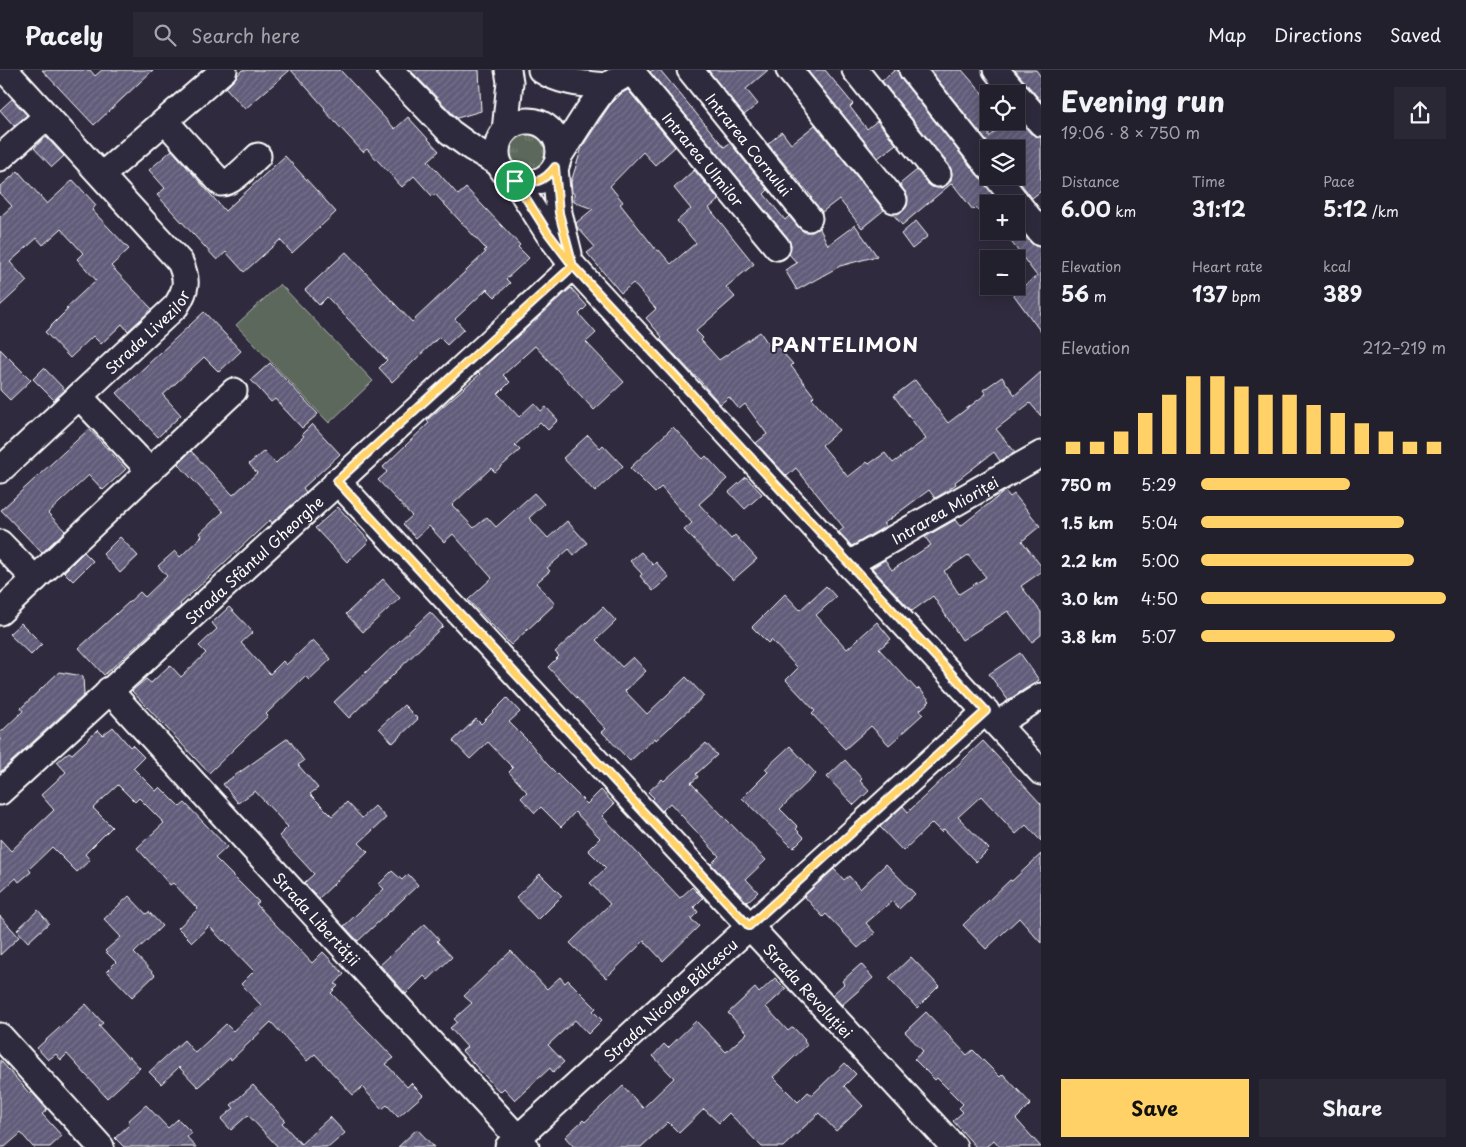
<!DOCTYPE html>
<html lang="en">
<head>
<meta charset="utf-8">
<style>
  body { margin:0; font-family:"Playpen Sans",sans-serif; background:#2b2836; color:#f1f3f6; height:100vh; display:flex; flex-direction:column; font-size:19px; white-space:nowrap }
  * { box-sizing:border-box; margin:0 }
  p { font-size:16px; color:#a3a3aa }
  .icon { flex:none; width:28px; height:28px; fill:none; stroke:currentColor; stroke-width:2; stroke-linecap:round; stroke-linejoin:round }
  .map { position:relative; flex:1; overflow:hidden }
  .sheet { display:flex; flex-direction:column; background:#23202e; width:425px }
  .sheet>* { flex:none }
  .fabs { position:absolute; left:980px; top:15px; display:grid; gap:10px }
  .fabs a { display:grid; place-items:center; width:45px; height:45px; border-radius:0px; background:#23202e; box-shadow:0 2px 12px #0003,0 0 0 1px #403e4a; font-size:25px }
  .pin { position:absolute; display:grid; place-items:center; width:42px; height:42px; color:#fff; margin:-21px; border:2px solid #fff; border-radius:50%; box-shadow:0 1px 5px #0007 }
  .round { display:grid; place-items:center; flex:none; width:52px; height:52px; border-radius:0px; background:#2b2836 }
  .head { display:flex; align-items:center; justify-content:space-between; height:85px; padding:0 20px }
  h1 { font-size:28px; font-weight:700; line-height:38px }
  .metrics { display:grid; grid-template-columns:repeat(3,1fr); gap:8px; height:85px; padding:5px 20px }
  .metrics div { display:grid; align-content:center }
  .metrics b { font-size:21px; font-weight:700 }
  .metrics small { font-size:14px; font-weight:400 }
  .metrics p { font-size:14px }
  .chart { height:140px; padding:10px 20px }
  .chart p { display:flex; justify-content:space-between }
  .chart svg { width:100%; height:90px; margin-top:5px; stroke:#ffd166; stroke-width:6 }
  .button { display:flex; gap:10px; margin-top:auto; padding:10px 20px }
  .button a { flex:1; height:58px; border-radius:0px; background:#ffd166; color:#111; font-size:20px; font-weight:700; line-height:58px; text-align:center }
  .button a+a { background:#2b2836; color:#f1f3f6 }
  ul { padding:0 20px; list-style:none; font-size:16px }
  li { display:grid; grid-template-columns:80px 60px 1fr; align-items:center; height:38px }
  li i { height:12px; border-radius:6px; background:#ffd166 }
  header { display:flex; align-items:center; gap:30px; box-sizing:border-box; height:70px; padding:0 25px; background:#23202e; border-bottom:1px solid #403e4a }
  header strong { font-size:24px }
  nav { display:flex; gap:28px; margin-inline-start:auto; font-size:18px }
  .search { width:350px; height:45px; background:#2b2836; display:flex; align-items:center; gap:12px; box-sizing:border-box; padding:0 18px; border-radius:0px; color:#a3a3aa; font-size:19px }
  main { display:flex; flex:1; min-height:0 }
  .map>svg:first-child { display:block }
  .grass { fill:url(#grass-tufts); stroke:#aeb3ad }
  .pitch { fill:#5d675b; stroke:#aeb3ad }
  .building { fill:url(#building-hatch); stroke:#fff; fill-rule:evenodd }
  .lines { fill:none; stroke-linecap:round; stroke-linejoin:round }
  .minor-casing { stroke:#fff; stroke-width:29 }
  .minor { stroke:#2f2a3d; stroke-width:25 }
  .route-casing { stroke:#fff; stroke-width:10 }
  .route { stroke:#ffd166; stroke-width:6 }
  .labels { text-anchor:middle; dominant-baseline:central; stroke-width:4; stroke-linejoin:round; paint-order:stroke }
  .street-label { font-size:15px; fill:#fff; stroke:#2f2a3d }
  .district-label { font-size:20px; font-weight:bold; letter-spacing:1px; fill:#fff; stroke:#2f2a3d }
</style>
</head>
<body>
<header>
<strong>Pacely</strong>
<div class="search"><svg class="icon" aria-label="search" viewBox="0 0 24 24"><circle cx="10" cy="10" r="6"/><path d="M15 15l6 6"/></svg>Search here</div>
<nav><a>Map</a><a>Directions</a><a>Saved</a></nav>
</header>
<main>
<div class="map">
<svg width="1041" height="1077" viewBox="0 0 1041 1077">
  <defs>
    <pattern id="grass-tufts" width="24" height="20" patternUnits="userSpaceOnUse" patternTransform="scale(1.25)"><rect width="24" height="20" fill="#5d675b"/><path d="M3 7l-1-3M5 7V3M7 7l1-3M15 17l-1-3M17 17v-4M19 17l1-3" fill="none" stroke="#757e74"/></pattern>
    <pattern id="building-hatch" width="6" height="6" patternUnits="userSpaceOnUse" patternTransform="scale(1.25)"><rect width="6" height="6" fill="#605b79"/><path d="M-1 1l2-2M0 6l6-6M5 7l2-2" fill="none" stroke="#78748d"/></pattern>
  </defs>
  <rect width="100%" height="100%" fill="#2f2a3d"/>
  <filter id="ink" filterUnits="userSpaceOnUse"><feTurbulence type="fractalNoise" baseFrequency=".02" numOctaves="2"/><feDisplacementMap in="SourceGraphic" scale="10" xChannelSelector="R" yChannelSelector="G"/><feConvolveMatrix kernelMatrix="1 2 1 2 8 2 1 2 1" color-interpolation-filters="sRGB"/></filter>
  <g filter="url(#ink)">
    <!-- grass -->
    <circle class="grass" cx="527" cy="82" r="18"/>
    <!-- pitch -->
    <path class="pitch" d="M280,214L373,311L329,353L236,255Z"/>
    <!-- building -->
    <g class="building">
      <path d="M42,0H90L95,6L102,0H153L94,55Z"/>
      <path d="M242,0H290L245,39L226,18L233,11Z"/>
      <path d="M291,0H340L395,59L408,47L439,81L428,91L458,125L466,118L520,175L518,177L529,188L506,209L510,213L495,227L487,219L455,249L464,259L447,275L439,267L392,312L379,298L387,290L327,227L319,235L305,220L346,182L412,252L486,182L484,181L486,179L435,124L432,126L414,106L402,117L367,79L363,82L324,40L325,38Z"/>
      <path d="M410,0H479L481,41L457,48Z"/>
      <path d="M653,0H660L724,77L730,73L768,120L764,124L785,150L789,146L798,157L804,162H812L819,157L828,175L855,155L877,186L840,196L797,220L785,200L797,193L789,184L791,175L788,168L650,2Z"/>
      <path d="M708,0H768L746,19L758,34L744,45Z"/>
      <path d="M807,0H825L853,34L850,37L867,59L877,51L896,74L878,88Z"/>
      <path d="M895,0H898L901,9L978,106L982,109L1000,134H989V154L976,137L973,140L952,113L902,155L893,144L903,141L907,136L908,127L900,114L917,100L927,113L932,117L940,118L947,115L951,110L952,102L949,95L882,11Z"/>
      <path d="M930,0H962L989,31V67L1008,51H1016V46L1030,63L1036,66L1041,67V121L1032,128L1015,106H1016V79H993Z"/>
      <path d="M1015,0H1036L1041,7V31Z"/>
      <path d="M628,20L675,77L655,95L643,82L610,116L623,132L620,134L657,181L659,180L671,194L696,173L677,151L691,139L674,118L694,100L719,130L709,138L754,194L726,217L735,227L696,261L703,268L701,270L719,290L760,262L771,278L775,274L793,294L791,296L814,326L812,328L839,360L822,375L848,407L867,392L869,394L885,383L893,393L926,369L894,326L915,310L948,353L986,324L983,320L1002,307L1015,325L1041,302V346L1030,333L996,359L1015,382L1000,391L994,382L955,412L956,414L944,423L935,428L929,420L883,454L886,456L852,476L839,462L844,458L796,398L787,406L756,373L767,364L745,334L739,339L729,327L720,334L696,306H695L660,269L662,267L646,248L656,239L633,213L621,223L587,183L595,177L577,157L576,153L593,139L574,132V124L572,122L571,112L582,77L610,35L622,23Z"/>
      <path d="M12,29L27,45L14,56L0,40Z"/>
      <path d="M815,55L884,140L862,158L839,129L822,142L811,128L812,127L768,74L782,62L791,74Z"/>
      <path d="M46,67L64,86L52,97L34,78Z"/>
      <path d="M172,80L225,141L285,86L336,142L292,183L280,170L244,202L226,182L217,190L157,125L165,118L149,100Z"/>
      <path d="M18,101L47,134L73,110L96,135L92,140L129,179L111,196L152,239L128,261L122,254L101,274L93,266L70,288L45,262L68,239L66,238L96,210L77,189L83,183L61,159L43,175L37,168L10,192L27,211L0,236V147L12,136L0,123V117Z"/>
      <path d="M916,151L928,166L912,179L901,164Z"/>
      <path d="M1016,155L1030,172L1035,176L1041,177V262L1013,224L1037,206L1003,161H1016Z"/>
      <path d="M571,218L587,236L579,244L596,263L586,272L624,312L594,340L535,276L503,305L510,312L498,324L519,347L534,333L541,341L546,337L558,350L548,360L540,352L515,375L520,380L495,402L491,398L452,435L474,458L487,447L496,457L534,423L544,434L529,448L548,468L567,451L587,473L574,485L569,479L547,498L550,501L536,513L555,534L511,575L468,530L492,508L453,464L444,472L429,456L416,468L403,454L412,446L378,410L387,402L383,397L429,353L427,350L480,304L478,302Z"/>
      <path d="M204,242L241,281L219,302L204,287L163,325L181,345L158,367L117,323Z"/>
      <path d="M0,279L31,310L10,330L0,320Z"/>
      <path d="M270,293L318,344L302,358L275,329L271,332L251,310Z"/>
      <path d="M44,298L65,320L54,330L33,309Z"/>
      <path d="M312,354L340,384L303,418L306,422L272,453L270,450L180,534L181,536L104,605L79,578L140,522L145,527L167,506L158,496L175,481L180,487L202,466L200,463L223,442L178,394L191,381L233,425L257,403L249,394L264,381L276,393L304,366L302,364Z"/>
      <path d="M673,357L703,389L706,386L727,409L699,434L731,469L735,465L757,489L733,510L684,460L692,453L661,417L655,423L630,398Z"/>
      <path d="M89,359L126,399L103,420L89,405L48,443L65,461L42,483L1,440Z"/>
      <path d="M588,365L600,378L603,375L623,396L595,422L563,388Z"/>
      <path d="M746,407L762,424L745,439L729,422Z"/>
      <path d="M1005,421L1010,427L1014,424L1040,456L1022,471L1041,496V502L1021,516L1041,542V565L1032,572L1008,541L962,570L933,526L912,541L872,498L885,490L892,500L931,475L925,467L955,450L960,456L962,455ZM968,485L986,507L959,524L944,501Z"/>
      <path d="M338,437L369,471L347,492L315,458Z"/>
      <path d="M120,467L138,486L120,503L103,484Z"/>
      <path d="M84,482L93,491L73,511L64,502Z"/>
      <path d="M641,482L653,495L656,492L669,507L653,521L640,506L642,504L630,491Z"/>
      <path d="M383,509L400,528L363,562L346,544Z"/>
      <path d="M826,516L836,527L816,545L847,579L877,552L891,569L879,579L917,620L919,618L930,631L920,640L923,644L889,675L871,656L845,679L812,644L815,641L786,610L798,598L771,570L768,573L752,557L785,524L800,540Z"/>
      <path d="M229,537L253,562L241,573L270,604L283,591L286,595L313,570L331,589L309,610L305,606L266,644L268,646L209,703L132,621L146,609L151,613L170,595L181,607L206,583L199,576L217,559L212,553Z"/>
      <path d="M603,537L616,551L596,570L622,597L633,587L646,601L625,621L647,644L686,607L704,626L656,670L655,668L630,691L602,662L606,659L548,597L559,586L555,582Z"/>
      <path d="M430,542L443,556L349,648L334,632Z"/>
      <path d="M21,553L42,574L31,585L9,564Z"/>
      <path d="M1020,583L1039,610L1008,630L989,604Z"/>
      <path d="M59,602L83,606L84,625L0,702V663L23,641L21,638Z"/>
      <path d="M507,628L520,642L509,652L530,673L546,693L587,734L601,720L614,734L602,746L680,828L692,817L703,828L694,837L698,842L691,849L699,856L663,891L644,871L606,908L570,873L610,834L590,813L606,798L588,780L600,768L575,742L561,757L541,737L535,743L521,728L527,722L509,702L513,698L488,672L470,689L453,671L476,649L481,654Z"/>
      <path d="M404,635L418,649L393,673L379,658Z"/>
      <path d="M113,657L130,677L132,675L144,687L133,698L156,721L160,717L180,737L185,733L227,777L215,788L259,832L256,834L312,893L323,882L344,904L335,914L338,916L331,923L394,988L386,994L407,1017L411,1013L423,1025L398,1047L387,1035L382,1039L362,1017L353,1025L315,984L307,991L271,952L231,990L230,988L198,1017L179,997L161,1014L149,1002L184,970L195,983L226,954L233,961L261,935L241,914L254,901L224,870L223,871L209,856L192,872L178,858L198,839L173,813L170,815L137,778L164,753L139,728L135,732L118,715L93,738L112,757L85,784L90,790L77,802L52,777L29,799L31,802L19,812L16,808L0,823V769L11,781L54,740L41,725L66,702L57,692L69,682L72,684L98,660L103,665Z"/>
      <path d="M288,668L304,691L298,695L318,718L310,724L332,746L347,732L362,748L375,736L386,748L359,773L368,782L319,828L304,813L314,804L279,766L288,757L255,721L238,733L223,714Z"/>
      <path d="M983,671L1041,734V771L1026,755L1016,764L981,726L958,747L989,779L976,792L944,759L941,762L932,753L903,781L880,757L903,736L908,742Z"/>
      <path d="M706,673L717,685L696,704L698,707L691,713L766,790L746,809L758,822L747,832L711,794L719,786L670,733L662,741L652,730L654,728L648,722L662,709L664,711Z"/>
      <path d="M790,676L816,704L780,739L798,757L796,759L804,767L793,778L742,728L768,702L765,699Z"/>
      <path d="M845,690L862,709L860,711L869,721L854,735L827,707Z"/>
      <path d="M1041,784V873L1019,848L986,879L963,855L1010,810L1012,811Z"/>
      <path d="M886,794L915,824L899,839L892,831L866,853L875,863L858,878L826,844L823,847L804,826L834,799L844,810L849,806L860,819Z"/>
      <path d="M392,801L402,810L408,804L418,815L358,871L344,856L384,819L379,814Z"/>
      <path d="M540,804L562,826L538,850L516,827Z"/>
      <path d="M129,826L146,844L149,842L162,856L134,883L155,905L132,927L107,901L116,892L105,881L121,867L104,849Z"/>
      <path d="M38,840L49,853L28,872L17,860Z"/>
      <path d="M0,846L19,867L0,885Z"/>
      <path d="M425,854L439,869L437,871L452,887L428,910L424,906L406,924L380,895Z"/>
      <path d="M511,881L547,919L560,907L565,913L568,910L596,938L593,941L602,950L588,964L575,950L548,975L564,992L553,1002L550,998L515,1030L504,1018L500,1022L485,1006L462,981L467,977L450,958L457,952L454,949L472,933L464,926Z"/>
      <path d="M911,887L939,916L917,938L889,908Z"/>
      <path d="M861,894L873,908L842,935L832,925L844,914L842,911Z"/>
      <path d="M775,908L786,919L766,937L788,961L793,957L805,970L804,971L807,975L773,1007L798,1032L808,1022L812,1025L845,993L856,1004L844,1016L863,1036L836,1061L819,1043L783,1077H762L729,1043L719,1053L704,1039L679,1063L668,1052L641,1077H574L565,1067L583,1050L585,1052L623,1016L643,1038L674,1008L653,986L664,974L668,978L696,951L726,982L747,963L728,943L755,918L759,923Z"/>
      <path d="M86,934L103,953L99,956L128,988L129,986L140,998L107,1028L67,984L61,990L56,984L48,990L37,978Z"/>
      <path d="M926,942L967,985L973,980L1000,1007L1003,1004L1031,1034L1016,1049L1041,1077H1000L994,1070L986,1077H976L953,1051L963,1042L959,1038L963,1034L937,1008L935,1010L914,989L923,981L905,962Z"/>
      <path d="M0,990L30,1024L32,1022L47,1040L42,1044L62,1066L50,1077H33L21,1063L5,1077H0Z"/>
      <path d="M253,1015L285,1050L282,1053L301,1074L330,1047L345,1063L329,1077H278L248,1045L231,1060L221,1049L234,1038L231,1035Z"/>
      <path d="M146,1035L168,1058L178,1049L192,1063L187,1067L196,1077H124L115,1068L130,1054L128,1051Z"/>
      <path d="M417,1059L434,1077H398Z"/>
    </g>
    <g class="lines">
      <defs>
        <g id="minor">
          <path d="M390,0L450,62L472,78L498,93"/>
          <path d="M541,0C561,13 584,14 606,16"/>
          <path id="s1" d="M690,0L809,148"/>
          <path d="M789,0L894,130"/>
          <path d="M855,0L938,104"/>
          <path d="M912,0L989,97"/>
          <path d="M996,0L1016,24"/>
          <path id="s2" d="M631,1L777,177"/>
          <path d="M1016,24L1041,53"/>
          <circle cx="528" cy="82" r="31"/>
          <path d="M165,51L221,113C232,114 249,94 258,86"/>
          <path d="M505,61L510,12L508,0"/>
          <path d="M559,86L588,41L606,16L633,0"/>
          <path d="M0,88L47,46"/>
          <path d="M555,97L559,143L569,184"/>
          <path d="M102,105L224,0"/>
          <path d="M996,106L1041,163"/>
          <path d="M515,111L548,163L573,196L1041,702"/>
          <path d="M79,326L150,401"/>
          <path id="s3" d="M0,400L176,236C187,219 188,210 180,192L5,0"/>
          <path id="s4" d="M337,411L954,1077"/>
          <path d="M0,473L35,509"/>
          <path id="s5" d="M849,494L1041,384"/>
          <path d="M0,542L234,321"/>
          <path id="s6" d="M109,620L526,1077"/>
          <path d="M997,654L1041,626"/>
          <path id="s7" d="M0,722L573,196"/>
          <path d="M0,966L101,1077"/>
          <path id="s8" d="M508,1077L986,641"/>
        </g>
      </defs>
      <!-- minor casing -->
      <use href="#minor" class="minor-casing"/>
      <!-- minor -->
      <use href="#minor" class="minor"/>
    </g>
  </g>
  <g class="lines" filter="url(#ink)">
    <defs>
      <path id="route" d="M515,111L548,163L573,196L337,411L749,856L986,641L573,196L559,143L555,97C544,112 532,115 515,111"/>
    </defs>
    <!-- route casing -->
    <use href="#route" class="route-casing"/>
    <!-- route -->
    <use href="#route" class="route"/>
  </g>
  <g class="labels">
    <!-- street labels -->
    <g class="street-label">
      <text stroke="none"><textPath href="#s1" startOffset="95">Intrarea Cornului</textPath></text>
      <text stroke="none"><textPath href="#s2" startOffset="114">Intrarea Ulmilor</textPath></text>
      <text stroke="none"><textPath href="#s3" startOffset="202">Strada Livezilor</textPath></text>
      <text stroke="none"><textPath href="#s5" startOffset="110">Intrarea Mioriței</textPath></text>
      <text stroke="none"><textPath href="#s7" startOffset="344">Strada Sfântul Gheorghe</textPath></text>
      <text stroke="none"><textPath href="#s6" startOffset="309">Strada Libertății</textPath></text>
      <text stroke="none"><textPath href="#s4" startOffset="694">Strada Revoluției</textPath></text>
      <text stroke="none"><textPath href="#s8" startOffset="219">Strada Nicolae Bălcescu</textPath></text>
    </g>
    <!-- district labels -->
    <g class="district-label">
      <text x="845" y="274">PANTELIMON</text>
    </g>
  </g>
</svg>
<div class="fabs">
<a><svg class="icon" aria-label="locate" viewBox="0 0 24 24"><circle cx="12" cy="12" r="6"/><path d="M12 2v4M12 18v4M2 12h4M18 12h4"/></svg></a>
<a><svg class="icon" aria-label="layers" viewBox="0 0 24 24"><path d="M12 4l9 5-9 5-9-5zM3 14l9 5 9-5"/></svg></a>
<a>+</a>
<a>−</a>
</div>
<div class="pin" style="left:515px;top:111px;background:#1e9e55"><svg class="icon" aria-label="arrive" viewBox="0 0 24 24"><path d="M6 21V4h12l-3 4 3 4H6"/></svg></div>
</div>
<section class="sheet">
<div class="head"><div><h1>Evening run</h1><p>19:06 · 8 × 750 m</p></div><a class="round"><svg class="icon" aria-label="share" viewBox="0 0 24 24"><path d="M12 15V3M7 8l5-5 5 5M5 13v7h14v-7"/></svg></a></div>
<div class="metrics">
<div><p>Distance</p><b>6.00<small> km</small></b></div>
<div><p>Time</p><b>31:12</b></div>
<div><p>Pace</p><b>5:12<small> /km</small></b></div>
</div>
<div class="metrics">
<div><p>Elevation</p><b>56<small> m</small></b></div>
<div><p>Heart rate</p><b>137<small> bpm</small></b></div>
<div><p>kcal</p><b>389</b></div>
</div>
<div class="chart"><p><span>Elevation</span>212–219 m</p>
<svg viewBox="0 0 160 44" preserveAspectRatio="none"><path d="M5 44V38M15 44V38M25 44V33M35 44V24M45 44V15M55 44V6M65 44V6M75 44V11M85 44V15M95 44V15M105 44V20M115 44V24M125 44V29M135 44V33M145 44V38M155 44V38"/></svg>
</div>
<ul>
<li><b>750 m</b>5:29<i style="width:61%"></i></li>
<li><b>1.5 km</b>5:04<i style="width:83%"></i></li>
<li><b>2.2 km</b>5:00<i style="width:87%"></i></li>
<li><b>3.0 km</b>4:50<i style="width:100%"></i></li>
<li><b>3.8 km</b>5:07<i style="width:79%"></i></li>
</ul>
<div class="button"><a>Save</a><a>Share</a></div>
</section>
</main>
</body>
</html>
